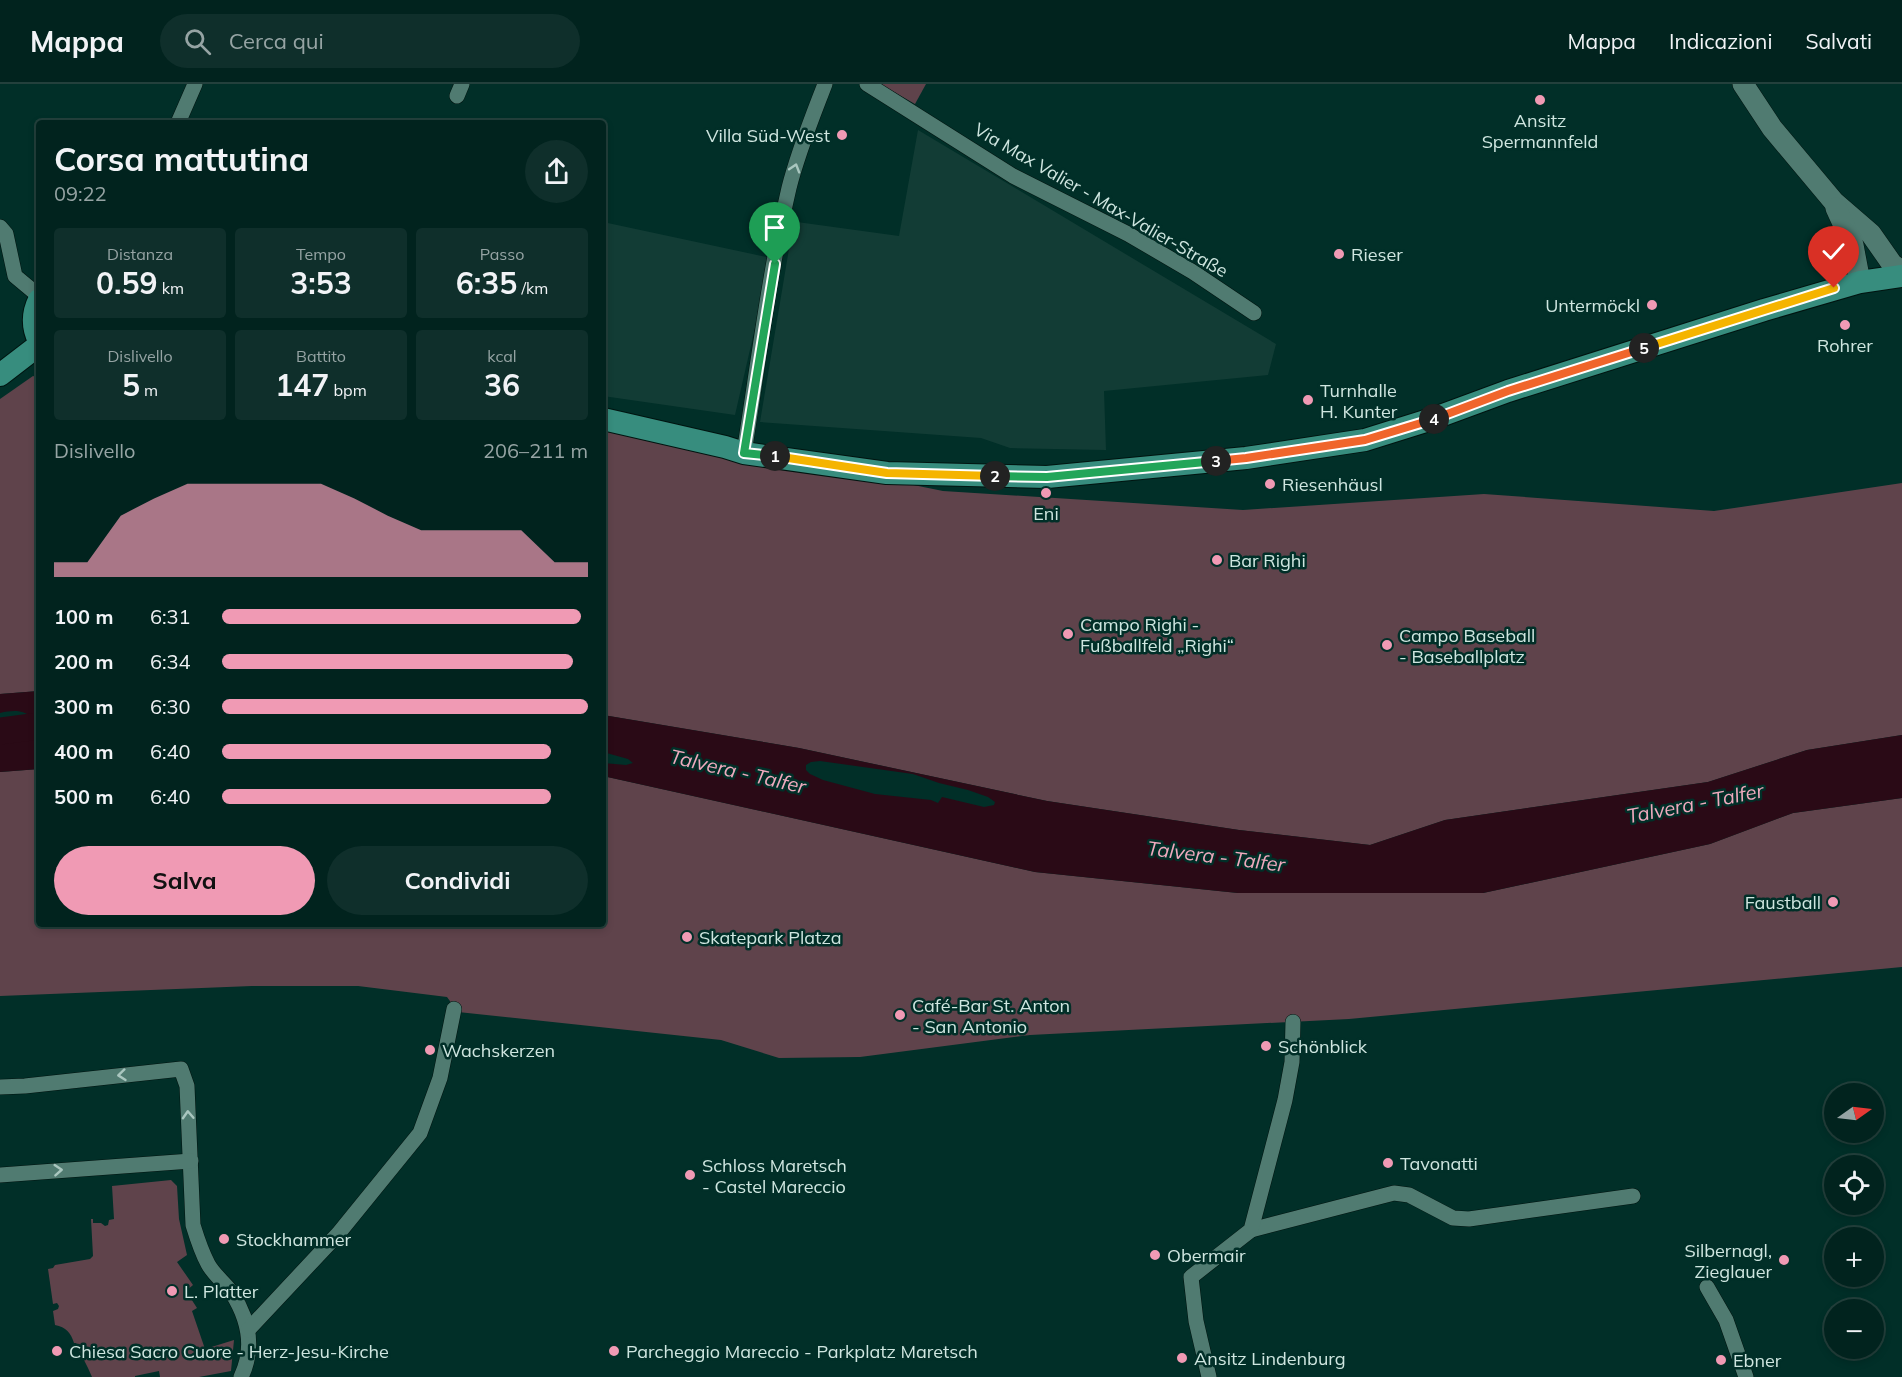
<!DOCTYPE html>
<html lang="it">
<head>
<meta charset="utf-8">
<style>
  body { margin:0; font-family:Mulish,sans-serif; background:#0f2f2b; color:#f1f3f6; height:100vh; display:flex; flex-direction:column; font-size:22px; white-space:nowrap }
  * { box-sizing:border-box; margin:0 }
  p { font-size:20px; color:#96a4a4 }
  .icon { flex:none; width:33px; height:33px; fill:none; stroke:currentColor; stroke-width:2; stroke-linecap:round; stroke-linejoin:round }
  .map { position:relative; flex:1; overflow:hidden }
  .side { position:absolute; left:36px; top:36px; width:570px; height:807px; display:flex; flex-direction:column; background:#01231e; border-radius:6px; box-shadow:0 3px 9px #0003,0 0 0 2px #23403c }
  .side>* { flex:none }
  .needle { width:39px; rotate:76deg }
  .tools { position:absolute; left:1824px; top:999px; display:grid; gap:12px }
  .tools a { display:grid; place-items:center; width:60px; height:60px; border-radius:50%; background:#01231e; box-shadow:0 3px 9px #0003,0 0 0 2px #23403c; font-size:30px }
  .pin { position:absolute; display:grid; place-items:center; width:51px; height:51px; color:#fff; margin:-62px -26px; border-radius:50% 50% 50% 0; rotate:-45deg; box-shadow:0 0 6px #0007 }
  .pin .icon { rotate:45deg }
  .km { position:absolute; width:30px; height:30px; margin:-15px; border-radius:50%; background:#222; color:#fff; font-size:16px; line-height:30px; text-align:center }
  .round { display:grid; place-items:center; flex:none; width:63px; height:63px; border-radius:32px; background:#0f2f2b }
  .head { display:flex; align-items:center; justify-content:space-between; height:102px; padding:0 18px }
  h1 { font-size:33px; font-weight:700; line-height:45px }
  .figures { display:grid; grid-template-columns:repeat(3,1fr); gap:9px; height:102px; padding:6px 18px }
  .figures div { display:grid; align-content:center; border-radius:6px; background:#0f2f2b; text-align:center }
  .figures b { font-size:30px; font-weight:700 }
  .figures small { font-size:16px; font-weight:400 }
  .figures p { font-size:16px }
  .chart { height:168px; padding:12px 18px }
  .chart p { display:flex; justify-content:space-between }
  .chart svg { width:100%; height:108px; margin-top:6px; fill:#f09ab4; opacity:.7 }
  .cta { display:flex; gap:12px; margin-top:auto; padding:12px 18px }
  .cta a { flex:1; height:69px; border-radius:36px; background:#f09ab4; color:#111; font-size:24px; font-weight:700; line-height:69px; text-align:center }
  .cta a+a { background:#0f2f2b; color:#f1f3f6 }
  ul { padding:0 18px; list-style:none; font-size:20px }
  li { display:grid; grid-template-columns:96px 72px 1fr; align-items:center; height:45px }
  li i { height:15px; border-radius:8px; background:#f09ab4 }
  header { display:flex; align-items:center; gap:36px; box-sizing:border-box; height:84px; padding:0 30px; background:#01231e; border-bottom:2px solid #23403c }
  header strong { font-size:28px }
  nav { display:flex; gap:33px; margin-inline-start:auto; font-size:21px }
  .search { width:420px; height:54px; background:#0f2f2b; display:flex; align-items:center; gap:15px; box-sizing:border-box; padding:0 21px; border-radius:33px; color:#96a4a4; font-size:22px }
  .map>svg:first-child { display:block }
  .built { fill:#123c35 }
  .green { fill:#5f434b }
  .water { fill:#2a0a16; fill-rule:evenodd }
  .lines { fill:none; stroke-linecap:round; stroke-linejoin:round }
  .river { stroke:#2a0a16; stroke-width:27 }
  .street-casing { stroke:#011410; stroke-width:16 }
  .secondary-casing { stroke:#011410; stroke-width:22 }
  .primary-casing { stroke:#011410; stroke-width:24 }
  .street { stroke:#507b71; stroke-width:15 }
  .secondary { stroke:#507b71; stroke-width:21 }
  .primary { stroke:#378d7e; stroke-width:22 }
  .oneway { stroke:#a9c6bf }
  .split-1-casing { stroke:#fff; stroke-width:12 }
  .split-2-casing { stroke:#fff; stroke-width:12 }
  .split-3-casing { stroke:#fff; stroke-width:12 }
  .split-4-casing { stroke:#fff; stroke-width:12 }
  .split-5-casing { stroke:#fff; stroke-width:12 }
  .split-6-casing { stroke:#fff; stroke-width:12 }
  .split-1 { stroke:#22a559; stroke-width:8 }
  .split-2 { stroke:#f5b400; stroke-width:8 }
  .split-3 { stroke:#22a559; stroke-width:8 }
  .split-4 { stroke:#f0652b; stroke-width:8 }
  .split-5 { stroke:#f0652b; stroke-width:8 }
  .split-6 { stroke:#f5b400; stroke-width:8 }
  .poi-dot { fill:#f09ab4; stroke:#012f28; stroke-width:2 }
  .labels { text-anchor:middle; dominant-baseline:central; stroke-width:5; stroke-linejoin:round; paint-order:stroke }
  .poi-label { font-size:18px; fill:#cfe6e0; stroke:#012f28; text-anchor:start }
  .street-label { font-size:18px; fill:#cfe6e0; stroke:#012f28 }
  .water-label { font-size:20px; font-style:italic; fill:#efaabe; stroke:#012f28 }
</style>
</head>
<body>
<header>
<strong>Mappa</strong>
<div class="search"><svg class="icon" aria-label="search" viewBox="0 0 24 24"><circle cx="10" cy="10" r="6"/><path d="M15 15l6 6"/></svg>Cerca qui</div>
<nav><a>Mappa</a><a>Indicazioni</a><a>Salvati</a></nav>
</header>
<div class="map">
<svg width="1902" height="1293" viewBox="0 0 1902 1293">
  <rect width="100%" height="100%" fill="#012f28"/>
  <!-- built -->
  <g class="built">
    <path d="M918,46L1276,260L1268,291L1104,307L1106,366L1010,364L981,354L760,338L794,135L797,138L899,152Z"/>
    <path d="M603,138L771,174L735,331L603,312Z"/>
  </g>
  <!-- green -->
  <g class="green">
    <path d="M880,0H926L915,20Z"/>
    <path d="M33,292L39,294V607L0,610V315Z"/>
    <path d="M603,338L943,407L1243,426L1484,410L1714,427L1902,399V651L1807,666L1708,698L1445,736L1370,761L1239,746L1047,717L799,664L603,631Z"/>
    <path d="M39,685V840H603V692L1035,788L1238,809H1483L1710,760L1793,729L1902,714V883L1349,935L1030,951L860,973L779,974L721,956L458,928L447,913L358,902H252L0,912V688Z"/>
    <path d="M171,1096L177,1102L179,1135L187,1171L177,1178L193,1201L186,1207L197,1224L192,1227L205,1265L234,1256L231,1287L199,1293H160L159,1287L135,1292V1293H92C87,1281 81,1271 76,1259H74C71,1249 66,1243 55,1241L53,1227L58,1225L59,1222L57,1219L53,1220L48,1185L53,1184L55,1181L90,1175L93,1172L91,1135H93V1139H101L105,1142L108,1141L109,1136L114,1135L112,1102Z"/>
  </g>
  <!-- water -->
  <g class="water">
    <path d="M39,607V685L0,688V655C12,652 26,650 34,639L33,633C21,626 14,626 0,629V610Z"/>
    <path d="M603,631L799,664L1047,717L1239,746L1370,761L1445,736L1708,698L1807,666L1902,651V714L1793,729L1710,760L1483,809H1238L1035,788L603,692V679L626,681L633,679L628,675L603,668ZM820,677L913,690L939,699L968,706L988,713L995,718L994,721L984,723L942,713L938,719L931,716L875,710L823,696L810,690L806,686V681L811,678Z"/>
  </g>
  <g class="lines">
    <!-- river -->
    <path class="river" d="M0,647L39,642"/>
    <defs>
      <g id="street">
        <path d="M867,0L1013,92L1128,150L1193,188L1254,229"/>
        <path d="M457,12L462,0"/>
        <path d="M178,39L195,0"/>
        <path d="M0,143L6,150L15,192L39,212"/>
        <path d="M744,369C758,281 769,190 789,104C798,68 812,34 825,0"/>
        <path d="M0,1003L25,1002L181,985L187,1002L193,1141C197,1154 201,1167 208,1180C214,1191 225,1199 232,1209C249,1236 255,1264 241,1293"/>
        <path d="M0,1091L191,1077"/>
        <path d="M1251,1146L1394,1109L1409,1111L1453,1134L1469,1135L1633,1112"/>
        <path d="M1707,1203L1726,1236L1746,1293"/>
        <path d="M248,1246L338,1150L420,1049L440,994L454,925"/>
        <path d="M1209,1293L1196,1237L1191,1193L1251,1146L1285,1016L1292,978L1293,938"/>
      </g>
      <g id="secondary">
        <path d="M1743,0L1772,44L1834,118L1871,150L1892,180L1902,187"/>
        <path d="M1836,124L1853,161L1860,198"/>
      </g>
      <g id="primary">
        <path d="M39,216C32,230 32,243 39,257"/>
        <path d="M0,291L39,261"/>
        <path d="M603,335L725,363L744,369L887,389L1047,393L1246,374L1365,356L1432,335L1508,307L1764,226L1860,198L1902,192"/>
      </g>
    </defs>
    <!-- street casing -->
    <use href="#street" class="street-casing"/>
    <!-- secondary casing -->
    <use href="#secondary" class="secondary-casing"/>
    <!-- primary casing -->
    <use href="#primary" class="primary-casing"/>
    <!-- street -->
    <use href="#street" class="street"/>
    <!-- secondary -->
    <use href="#secondary" class="secondary"/>
    <!-- primary -->
    <use href="#primary" class="primary"/>
  </g>
  <!-- one-way arrows -->
  <defs><path id="oneway-chevron" d="M-2-3.5L2.5 0L-2 3.5" fill="none" stroke-width="1.6" stroke-linecap="round" stroke-linejoin="round" transform="scale(1.5)"/></defs>
  <g class="oneway">
    <use href="#oneway-chevron" transform="translate(795 84) rotate(-73)"/>
    <use href="#oneway-chevron" transform="translate(122 991) rotate(174)"/>
    <use href="#oneway-chevron" transform="translate(188 1031) rotate(-93)"/>
    <use href="#oneway-chevron" transform="translate(58 1086) rotate(-4)"/>
  </g>
  <g class="lines">
    <defs>
      <path id="split-1" d="M775,180L744,369L775,372"/>
      <path id="split-2" d="M775,372L887,389L995,392"/>
      <path id="split-3" d="M995,392L1047,393L1216,377"/>
      <path id="split-4" d="M1216,377L1246,374L1365,356L1434,335"/>
      <path id="split-5" d="M1434,335L1508,307L1644,264"/>
      <path id="split-6" d="M1644,264L1834,204"/>
    </defs>
    <!-- split-1 casing -->
    <use href="#split-1" class="split-1-casing"/>
    <!-- split-2 casing -->
    <use href="#split-2" class="split-2-casing"/>
    <!-- split-3 casing -->
    <use href="#split-3" class="split-3-casing"/>
    <!-- split-4 casing -->
    <use href="#split-4" class="split-4-casing"/>
    <!-- split-5 casing -->
    <use href="#split-5" class="split-5-casing"/>
    <!-- split-6 casing -->
    <use href="#split-6" class="split-6-casing"/>
    <!-- split-1 -->
    <use href="#split-1" class="split-1"/>
    <!-- split-2 -->
    <use href="#split-2" class="split-2"/>
    <!-- split-3 -->
    <use href="#split-3" class="split-3"/>
    <!-- split-4 -->
    <use href="#split-4" class="split-4"/>
    <!-- split-5 -->
    <use href="#split-5" class="split-5"/>
    <!-- split-6 -->
    <use href="#split-6" class="split-6"/>
  </g>
  <!-- markers -->
  <g class="poi-dot">
    <circle cx="1540" cy="16" r="6"/>
    <circle cx="842" cy="51" r="6"/>
    <circle cx="1339" cy="170" r="6"/>
    <circle cx="1652" cy="221" r="6"/>
    <circle cx="1845" cy="241" r="6"/>
    <circle cx="1308" cy="316" r="6"/>
    <circle cx="1270" cy="400" r="6"/>
    <circle cx="1046" cy="409" r="6"/>
    <circle cx="1217" cy="476" r="6"/>
    <circle cx="1068" cy="550" r="6"/>
    <circle cx="1387" cy="561" r="6"/>
    <circle cx="1833" cy="818" r="6"/>
    <circle cx="687" cy="853" r="6"/>
    <circle cx="900" cy="931" r="6"/>
    <circle cx="1266" cy="962" r="6"/>
    <circle cx="430" cy="966" r="6"/>
    <circle cx="1388" cy="1079" r="6"/>
    <circle cx="690" cy="1091" r="6"/>
    <circle cx="224" cy="1155" r="6"/>
    <circle cx="1155" cy="1171" r="6"/>
    <circle cx="1784" cy="1176" r="6"/>
    <circle cx="172" cy="1207" r="6"/>
    <circle cx="57" cy="1267" r="6"/>
    <circle cx="614" cy="1267" r="6"/>
    <circle cx="1182" cy="1274" r="6"/>
    <circle cx="1721" cy="1276" r="6"/>
  </g>
  <g class="labels">
    <!-- poi labels -->
    <g class="poi-label">
      <text x="1540" y="36" text-anchor="middle">Ansitz<tspan x="1540" dy="21">Spermannfeld</tspan></text>
      <text x="830" y="51" text-anchor="end">Villa Süd-West</text>
      <text x="1351" y="170">Rieser</text>
      <text x="1640" y="221" text-anchor="end">Untermöckl</text>
      <text x="1845" y="261" text-anchor="middle">Rohrer</text>
      <text x="1320" y="306">Turnhalle<tspan x="1320" dy="21">H. Kunter</tspan></text>
      <text x="1282" y="400">Riesenhäusl</text>
      <text x="1046" y="429" text-anchor="middle">Eni</text>
      <text x="1229" y="476">Bar Righi</text>
      <text x="1080" y="540">Campo Righi -<tspan x="1080" dy="21">Fußballfeld „Righi“</tspan></text>
      <text x="1399" y="551">Campo Baseball<tspan x="1399" dy="21">- Baseballplatz</tspan></text>
      <text x="1821" y="818" text-anchor="end">Faustball</text>
      <text x="699" y="853">Skatepark Platza</text>
      <text x="912" y="921">Café-Bar St. Anton<tspan x="912" dy="21">- San Antonio</tspan></text>
      <text x="1278" y="962">Schönblick</text>
      <text x="442" y="966">Wachskerzen</text>
      <text x="1400" y="1079">Tavonatti</text>
      <text x="702" y="1081">Schloss Maretsch<tspan x="702" dy="21">- Castel Mareccio</tspan></text>
      <text x="236" y="1155">Stockhammer</text>
      <text x="1772" y="1166" text-anchor="end">Silbernagl,<tspan x="1772" dy="21">Zieglauer</tspan></text>
      <text x="1167" y="1171">Obermair</text>
      <text x="184" y="1207">L. Platter</text>
      <text x="69" y="1267">Chiesa Sacro Cuore - Herz-Jesu-Kirche</text>
      <text x="626" y="1267">Parcheggio Mareccio - Parkplatz Maretsch</text>
      <text x="1194" y="1274">Ansitz Lindenburg</text>
      <text x="1733" y="1276">Ebner</text>
    </g>
    <!-- street labels -->
    <g class="street-label">
      <text transform="translate(1101 116) rotate(30)">Via Max Valier - Max-Valier-Straße</text>
    </g>
    <!-- water labels -->
    <g class="water-label">
      <text transform="translate(738 687) rotate(13)">Talvera - Talfer</text>
      <text transform="translate(1695 719) rotate(-11)">Talvera - Talfer</text>
      <text transform="translate(1216 772) rotate(7)">Talvera - Talfer</text>
    </g>
  </g>
</svg>
<div class="tools">
<a><svg class="needle" viewBox="-14 -14 28 28"><path d="M0-13l5 13h-10z" fill="#e53935"/><path d="M0 13l5-13h-10z" fill="#96a4a4"/></svg></a>
<a><svg class="icon" aria-label="locate" viewBox="0 0 24 24"><circle cx="12" cy="12" r="6"/><path d="M12 2v4M12 18v4M2 12h4M18 12h4"/></svg></a>
<a>+</a>
<a>−</a>
</div>
<div class="pin" style="left:775px;top:180px;background:#1e9e55"><svg class="icon" aria-label="arrive" viewBox="0 0 24 24"><path d="M6 21V4h12l-3 4 3 4H6"/></svg></div>
<div class="pin" style="left:1834px;top:204px;background:#d93025"><svg class="icon" aria-label="check" viewBox="0 0 24 24"><path d="M5 12l5 5 9-10"/></svg></div>
<b class="km" style="left:775px;top:372px">1</b>
<b class="km" style="left:995px;top:392px">2</b>
<b class="km" style="left:1216px;top:377px">3</b>
<b class="km" style="left:1434px;top:335px">4</b>
<b class="km" style="left:1644px;top:264px">5</b>
<section class="side">
<div class="head"><div><h1>Corsa mattutina</h1><p>09:22</p></div><a class="round"><svg class="icon" aria-label="share" viewBox="0 0 24 24"><path d="M12 15V3M7 8l5-5 5 5M5 13v7h14v-7"/></svg></a></div>
<div class="figures">
<div><p>Distanza</p><b>0.59<small> km</small></b></div>
<div><p>Tempo</p><b>3:53</b></div>
<div><p>Passo</p><b>6:35<small> /km</small></b></div>
</div>
<div class="figures">
<div><p>Dislivello</p><b>5<small> m</small></b></div>
<div><p>Battito</p><b>147<small> bpm</small></b></div>
<div><p>kcal</p><b>36</b></div>
</div>
<div class="chart"><p><span>Dislivello</span>206–211 m</p>
<svg viewBox="0 0 160 44" preserveAspectRatio="none"><path d="M0 44V38L10 38L20 19L30 12L40 6L50 6L60 6L70 6L80 6L90 12L100 19L110 25L120 25L130 25L140 25L150 38L160 38V44z"/></svg>
</div>
<ul>
<li><b>100 m</b>6:31<i style="width:98%"></i></li>
<li><b>200 m</b>6:34<i style="width:96%"></i></li>
<li><b>300 m</b>6:30<i style="width:100%"></i></li>
<li><b>400 m</b>6:40<i style="width:90%"></i></li>
<li><b>500 m</b>6:40<i style="width:90%"></i></li>
</ul>
<div class="cta"><a>Salva</a><a>Condividi</a></div>
</section>
</div>
</body>
</html>
